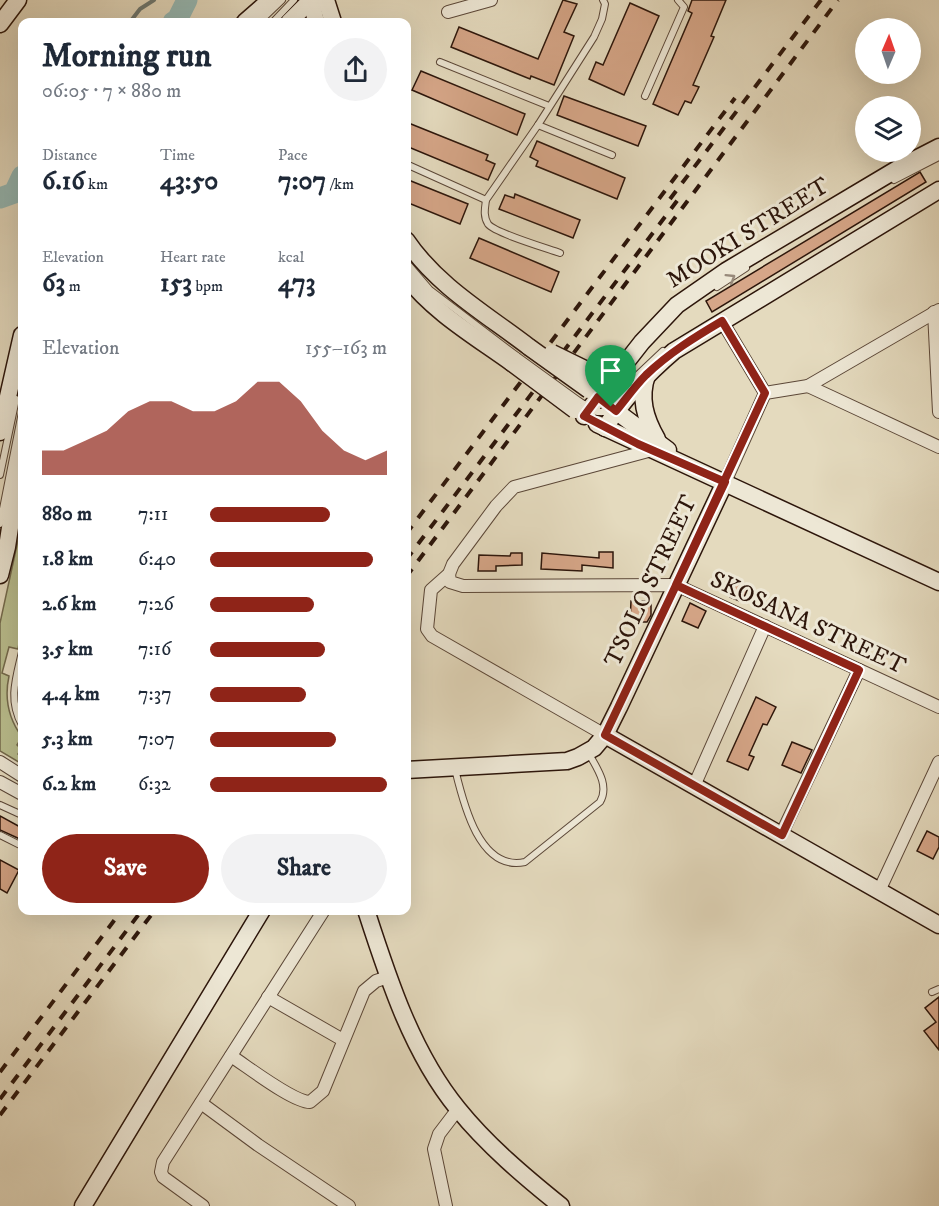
<!DOCTYPE html>
<html lang="en">
<head>
<meta charset="utf-8">
<style>
  body { margin:0; font-family:"IM FELL DW Pica",serif; background:#f2f2f3; color:#1f2937; height:100vh; display:flex; flex-direction:column; font-size:22px; white-space:nowrap }
  * { box-sizing:border-box; margin:0 }
  p { font-size:20px; color:#747a83 }
  .icon { flex:none; width:33px; height:33px; fill:none; stroke:currentColor; stroke-width:2; stroke-linecap:round; stroke-linejoin:round }
  .map { position:relative; flex:1; overflow:hidden }
  .details { position:absolute; left:18px; top:18px; width:393px; height:897px; display:flex; flex-direction:column; background:#fff; border-radius:12px; box-shadow:0 6px 24px #0002 }
  .details>* { flex:none }
  .needle { width:39px; rotate:2deg }
  .controls { position:absolute; left:855px; top:18px; display:grid; gap:12px }
  .controls a { display:grid; place-items:center; width:66px; height:66px; border-radius:50%; background:#fff; box-shadow:0 6px 24px #0002; font-size:30px }
  .pin { position:absolute; display:grid; place-items:center; width:51px; height:51px; color:#fff; margin:-62px -26px; border-radius:50% 50% 50% 0; rotate:-45deg; box-shadow:0 0 6px #0007 }
  .pin .icon { rotate:45deg }
  .round { display:grid; place-items:center; flex:none; width:63px; height:63px; border-radius:32px; background:#f2f2f3 }
  .headline { display:flex; align-items:center; justify-content:space-between; height:102px; padding:0 24px }
  h1 { font-size:33px; font-weight:800; line-height:45px }
  .stats { display:grid; grid-template-columns:repeat(3,1fr); gap:9px; height:102px; padding:6px 24px }
  .stats div { display:grid; align-content:center }
  .stats b { font-size:26px; font-weight:800 }
  .stats small { font-size:16px; font-weight:400 }
  .stats p { font-size:16px }
  .chart { height:168px; padding:12px 24px }
  .chart p { display:flex; justify-content:space-between }
  .chart svg { width:100%; height:108px; margin-top:6px; fill:#8f2418; opacity:.7 }
  .button { display:flex; gap:12px; margin-top:auto; padding:12px 24px }
  .button a { flex:1; height:69px; border-radius:36px; background:#8f2418; color:#fff; font-size:24px; font-weight:800; line-height:69px; text-align:center }
  .button a+a { background:#f2f2f3; color:#1f2937 }
  ul { padding:0 24px; list-style:none; font-size:20px }
  li { display:grid; grid-template-columns:96px 72px 1fr; align-items:center; height:45px }
  li i { height:15px; border-radius:8px; background:#8f2418 }
  .map>svg:first-child { display:block }
  .green { fill:#babe8e; stroke:#746a4c; stroke-width:1.5 }
  .lines { fill:none; stroke-linecap:round; stroke-linejoin:round }
  .stream { stroke:#6c7872; stroke-width:4 }
  .river { stroke:#96bab6; stroke-width:21 }
  .building { fill:#d6a688; stroke:#2d160b; stroke-width:1.5 }
  .lane-casing { stroke:#5b4738; stroke-width:8 }
  .street-casing { stroke:#5b4738; stroke-width:14 }
  .secondary-casing { stroke:#2d160b; stroke-width:19 }
  .lane { stroke:#ede7d5; stroke-width:6 }
  .street { stroke:#ede7d5; stroke-width:12 }
  .secondary { stroke:#ede7d5; stroke-width:16 }
  .rail { stroke:#2d160b; stroke-width:4; stroke-dasharray:10 10; stroke-linecap:butt }
  .lane-bridge-casing { stroke:#5b4738; stroke-width:8; stroke-linecap:butt }
  .secondary-bridge-casing { stroke:#2d160b; stroke-width:19; stroke-linecap:butt }
  .lane-bridge { stroke:#ede7d5; stroke-width:6 }
  .secondary-bridge { stroke:#ede7d5; stroke-width:16 }
  .oneway { stroke:#97897a }
  .route-casing { stroke:#fff; stroke-width:12 }
  .route { stroke:#8f2418; stroke-width:8 }
  .labels { text-anchor:middle; dominant-baseline:central; stroke-width:6; stroke-linejoin:round; paint-order:stroke }
  .street-label { font-size:24px; fill:#2d160b; stroke:#ede7d5 }
</style>
</head>
<body>
<div class="map">
<svg width="939" height="1206" viewBox="0 0 939 1206">
  <rect width="100%" height="100%" fill="#e4dabe"/>
  <filter id="stains"><feTurbulence type="fractalNoise" baseFrequency=".00333" numOctaves="4"/><feColorMatrix values="0 0 0 0 .2 0 0 0 0 .09 0 0 0 0 .02 0 0 0 .5 -.17"/></filter>
  <radialGradient id="worn" r=".72"><stop offset=".6" stop-color="#630" stop-opacity="0"/><stop offset="1" stop-color="#630" stop-opacity=".3"/></radialGradient>
  <!-- green -->
  <path class="green" d="M22,522V628L18,649L9,647L2,673L9,676C4,699 8,718 22,737L17,745L21,749L18,754L22,757V764L0,751V623Z"/>
  <g class="lines">
    <!-- stream -->
    <path class="stream" d="M130,22L140,9L154,0"/>
    <!-- river -->
    <g class="river">
      <path d="M173,22L177,20L187,0"/>
      <path d="M0,198L14,193L22,176"/>
    </g>
  </g>
  <!-- building -->
  <g class="building">
    <path d="M563,0L577,4L564,32L574,36L554,85L531,76L530,79L451,47L459,27L538,59Z"/>
    <path d="M692,0H726L711,36L714,37L693,85L699,87L691,103L685,101L678,115L653,104L692,13L688,11Z"/>
    <path d="M630,3L659,16L624,95L589,79L596,62L603,65Z"/>
    <path d="M421,71L525,114L517,135L412,90Z"/>
    <path d="M564,96L646,126L638,146L557,115Z"/>
    <path d="M406,122L488,155L486,160L495,164L488,180L406,146Z"/>
    <path d="M537,141L625,178L617,199L536,166L538,161L530,157Z"/>
    <path d="M920,172L926,182L712,312L706,301Z"/>
    <path d="M406,179L468,204L460,224L406,202Z"/>
    <path d="M515,194L580,220L573,238L499,209L505,195L514,198Z"/>
    <path d="M479,238L559,272L551,292L470,258Z"/>
    <path d="M599,552H613V568L582,565V571L541,569L542,553L599,558Z"/>
    <path d="M511,553H522V565L496,566V571H478L479,555L510,556Z"/>
    <path d="M736,583L748,588L742,602L730,597Z"/>
    <path d="M631,601H651V615L647,622H630Z"/>
    <path d="M690,603L706,611L698,628L682,621Z"/>
    <path d="M756,697L776,707L767,725L763,724L749,755L754,757L748,770L727,761Z"/>
    <path d="M792,742L812,750L801,773L782,765Z"/>
    <path d="M0,816L22,828V840L0,830Z"/>
    <path d="M927,831L939,837V847L933,859L917,851Z"/>
    <path d="M0,860L19,870L7,893L0,889Z"/>
    <path d="M939,997V1050L924,1031L936,1022L925,1008Z"/>
  </g>
  <g class="lines">
    <defs>
      <g id="lane">
        <path d="M259,22L282,0"/>
        <path d="M273,22L294,0"/>
        <path d="M440,62L549,106"/>
        <path d="M645,96L684,7L678,0"/>
        <path d="M538,125L612,155"/>
        <path d="M406,164L486,200"/>
        <path d="M894,180L939,157"/>
        <path d="M560,253C546,248 495,233 488,224C483,216 485,208 486,200L538,125L594,37L602,19L605,4L603,0"/>
        <path d="M406,262L430,290L517,356"/>
        <path d="M717,287L746,268"/>
        <path d="M627,385L663,351"/>
        <path d="M579,401L597,412H605L610,408"/>
        <path d="M0,475L16,399"/>
        <path d="M0,524L22,412"/>
        <path d="M22,652C16,678 8,700 22,725"/>
        <path d="M455,769C463,802 479,872 525,862L600,802C610,785 596,767 588,752"/>
        <path d="M0,805L22,815"/>
        <path d="M0,835L22,846"/>
        <path d="M932,992L939,989"/>
      </g>
      <g id="street">
        <path d="M448,12L491,0"/>
        <path d="M934,312L939,412"/>
        <path d="M722,321L765,393L725,482"/>
        <path d="M808,386L939,447"/>
        <path d="M765,393L808,386L939,310"/>
        <path d="M449,574L450,582L463,586L676,585L939,707"/>
        <path d="M605,735L432,636L427,629L431,590L449,574L453,564L496,506L514,487L652,450"/>
        <path d="M0,762L22,776"/>
        <path d="M0,782L22,794"/>
        <path d="M694,786L765,626"/>
        <path d="M781,835L859,670"/>
        <path d="M879,891L939,762"/>
        <path d="M268,997L343,1040"/>
        <path d="M231,1056C248,1067 293,1102 310,1102L323,1091L364,991L376,981L388,977"/>
        <path d="M201,1103L258,1145L349,1206"/>
        <path d="M203,1206L163,1177L161,1172L163,1162L324,910"/>
        <path d="M446,1206L434,1149L439,1134L458,1109"/>
      </g>
      <g id="secondary">
        <path d="M311,0L316,22"/>
        <path d="M326,0L333,22"/>
        <path d="M245,22L270,0"/>
        <path d="M289,22L311,0"/>
        <path d="M0,24L18,0"/>
        <path d="M406,240C437,286 486,314 529,347"/>
        <path d="M406,276C433,312 476,337 512,363"/>
        <path d="M647,375C639,398 645,418 657,439"/>
        <path d="M609,406L668,450"/>
        <path d="M584,416L642,342L677,305L726,271L904,165L939,147"/>
        <path d="M597,424L939,582"/>
        <path d="M605,428C624,398 647,374 674,351L939,190"/>
        <path d="M0,432L22,335"/>
        <path d="M0,575L7,547L22,450"/>
        <path d="M605,735L939,925"/>
        <path d="M406,770L567,761L578,757L594,748L605,735L619,707L725,482"/>
        <path d="M366,910C388,978 412,1053 458,1109C487,1145 525,1177 561,1206"/>
        <path d="M83,1206L262,910"/>
      </g>
    </defs>
    <!-- lane casing -->
    <use href="#lane" class="lane-casing"/>
    <!-- street casing -->
    <use href="#street" class="street-casing"/>
    <!-- secondary casing -->
    <use href="#secondary" class="secondary-casing"/>
    <!-- lane -->
    <use href="#lane" class="lane"/>
    <!-- street -->
    <use href="#street" class="street"/>
    <!-- secondary -->
    <use href="#secondary" class="secondary"/>
    <!-- rail -->
    <g class="rail">
      <path d="M670,199L821,0"/>
      <path d="M406,534L735,98"/>
      <path d="M406,560L683,193"/>
      <path d="M406,577L838,0"/>
      <path d="M0,1072L122,910"/>
      <path d="M0,1099L142,910"/>
      <path d="M0,1115L155,910"/>
    </g>
    <defs>
      <path id="lane-bridge" d="M517,356L579,401"/>
      <g id="secondary-bridge">
        <path d="M529,347L589,390"/>
        <path d="M552,353L599,376"/>
        <path d="M512,363L575,410"/>
      </g>
    </defs>
    <!-- lane-bridge casing -->
    <use href="#lane-bridge" class="lane-bridge-casing"/>
    <!-- secondary-bridge casing -->
    <use href="#secondary-bridge" class="secondary-bridge-casing"/>
    <!-- lane-bridge -->
    <use href="#lane-bridge" class="lane-bridge"/>
    <!-- secondary-bridge -->
    <use href="#secondary-bridge" class="secondary-bridge"/>
  </g>
  <!-- one-way arrows -->
  <defs><path id="oneway-chevron" d="M-2-3.5L2.5 0L-2 3.5" fill="none" stroke-width="1.6" stroke-linecap="round" stroke-linejoin="round" transform="scale(1.5)"/></defs>
  <use class="oneway" href="#oneway-chevron" transform="translate(731 278) rotate(-32)"/>
  <g class="lines">
    <defs>
      <path id="route" d="M611,407L598,397L584,416L638,444L725,482L605,735L782,835L859,670L676,585L765,393L722,321C695,337 669,353 646,375C635,386 626,399 616,411L611,407"/>
    </defs>
    <!-- route casing -->
    <use href="#route" class="route-casing"/>
    <!-- route -->
    <use href="#route" class="route"/>
  </g>
  <g class="labels">
    <!-- street labels -->
    <g class="street-label">
      <text transform="translate(748 233) rotate(-32)">MOOKI STREET</text>
      <text transform="translate(651 581) rotate(-65)">TSOLO STREET</text>
      <text transform="translate(808 623) rotate(25)">SKOSANA STREET</text>
    </g>
  </g>
  <rect width="100%" height="100%" filter="url(#stains)"/>
  <rect width="100%" height="100%" fill="url(#worn)"/>
</svg>
<div class="controls">
<a><svg class="needle" viewBox="-14 -14 28 28"><path d="M0-13l5 13h-10z" fill="#e53935"/><path d="M0 13l5-13h-10z" fill="#747a83"/></svg></a>
<a><svg class="icon" aria-label="layers" viewBox="0 0 24 24"><path d="M12 4l9 5-9 5-9-5zM3 14l9 5 9-5"/></svg></a>
</div>
<div class="pin" style="left:611px;top:407px;background:#1e9e55"><svg class="icon" aria-label="arrive" viewBox="0 0 24 24"><path d="M6 21V4h12l-3 4 3 4H6"/></svg></div>
<section class="details">
<div class="headline"><div><h1>Morning run</h1><p>06:05 · 7 × 880 m</p></div><a class="round"><svg class="icon" aria-label="share" viewBox="0 0 24 24"><path d="M12 15V3M7 8l5-5 5 5M5 13v7h14v-7"/></svg></a></div>
<div class="stats">
<div><p>Distance</p><b>6.16<small> km</small></b></div>
<div><p>Time</p><b>43:50</b></div>
<div><p>Pace</p><b>7:07<small> /km</small></b></div>
</div>
<div class="stats">
<div><p>Elevation</p><b>63<small> m</small></b></div>
<div><p>Heart rate</p><b>153<small> bpm</small></b></div>
<div><p>kcal</p><b>473</b></div>
</div>
<div class="chart"><p><span>Elevation</span>155–163 m</p>
<svg viewBox="0 0 160 44" preserveAspectRatio="none"><path d="M0 44V34L10 34L20 30L30 26L40 18L50 14L60 14L70 18L80 18L90 14L100 6L110 6L120 14L130 26L140 34L150 38L160 34V44z"/></svg>
</div>
<ul>
<li><b>880 m</b>7:11<i style="width:68%"></i></li>
<li><b>1.8 km</b>6:40<i style="width:92%"></i></li>
<li><b>2.6 km</b>7:26<i style="width:59%"></i></li>
<li><b>3.5 km</b>7:16<i style="width:65%"></i></li>
<li><b>4.4 km</b>7:37<i style="width:54%"></i></li>
<li><b>5.3 km</b>7:07<i style="width:71%"></i></li>
<li><b>6.2 km</b>6:32<i style="width:100%"></i></li>
</ul>
<div class="button"><a>Save</a><a>Share</a></div>
</section>
</div>
</body>
</html>
